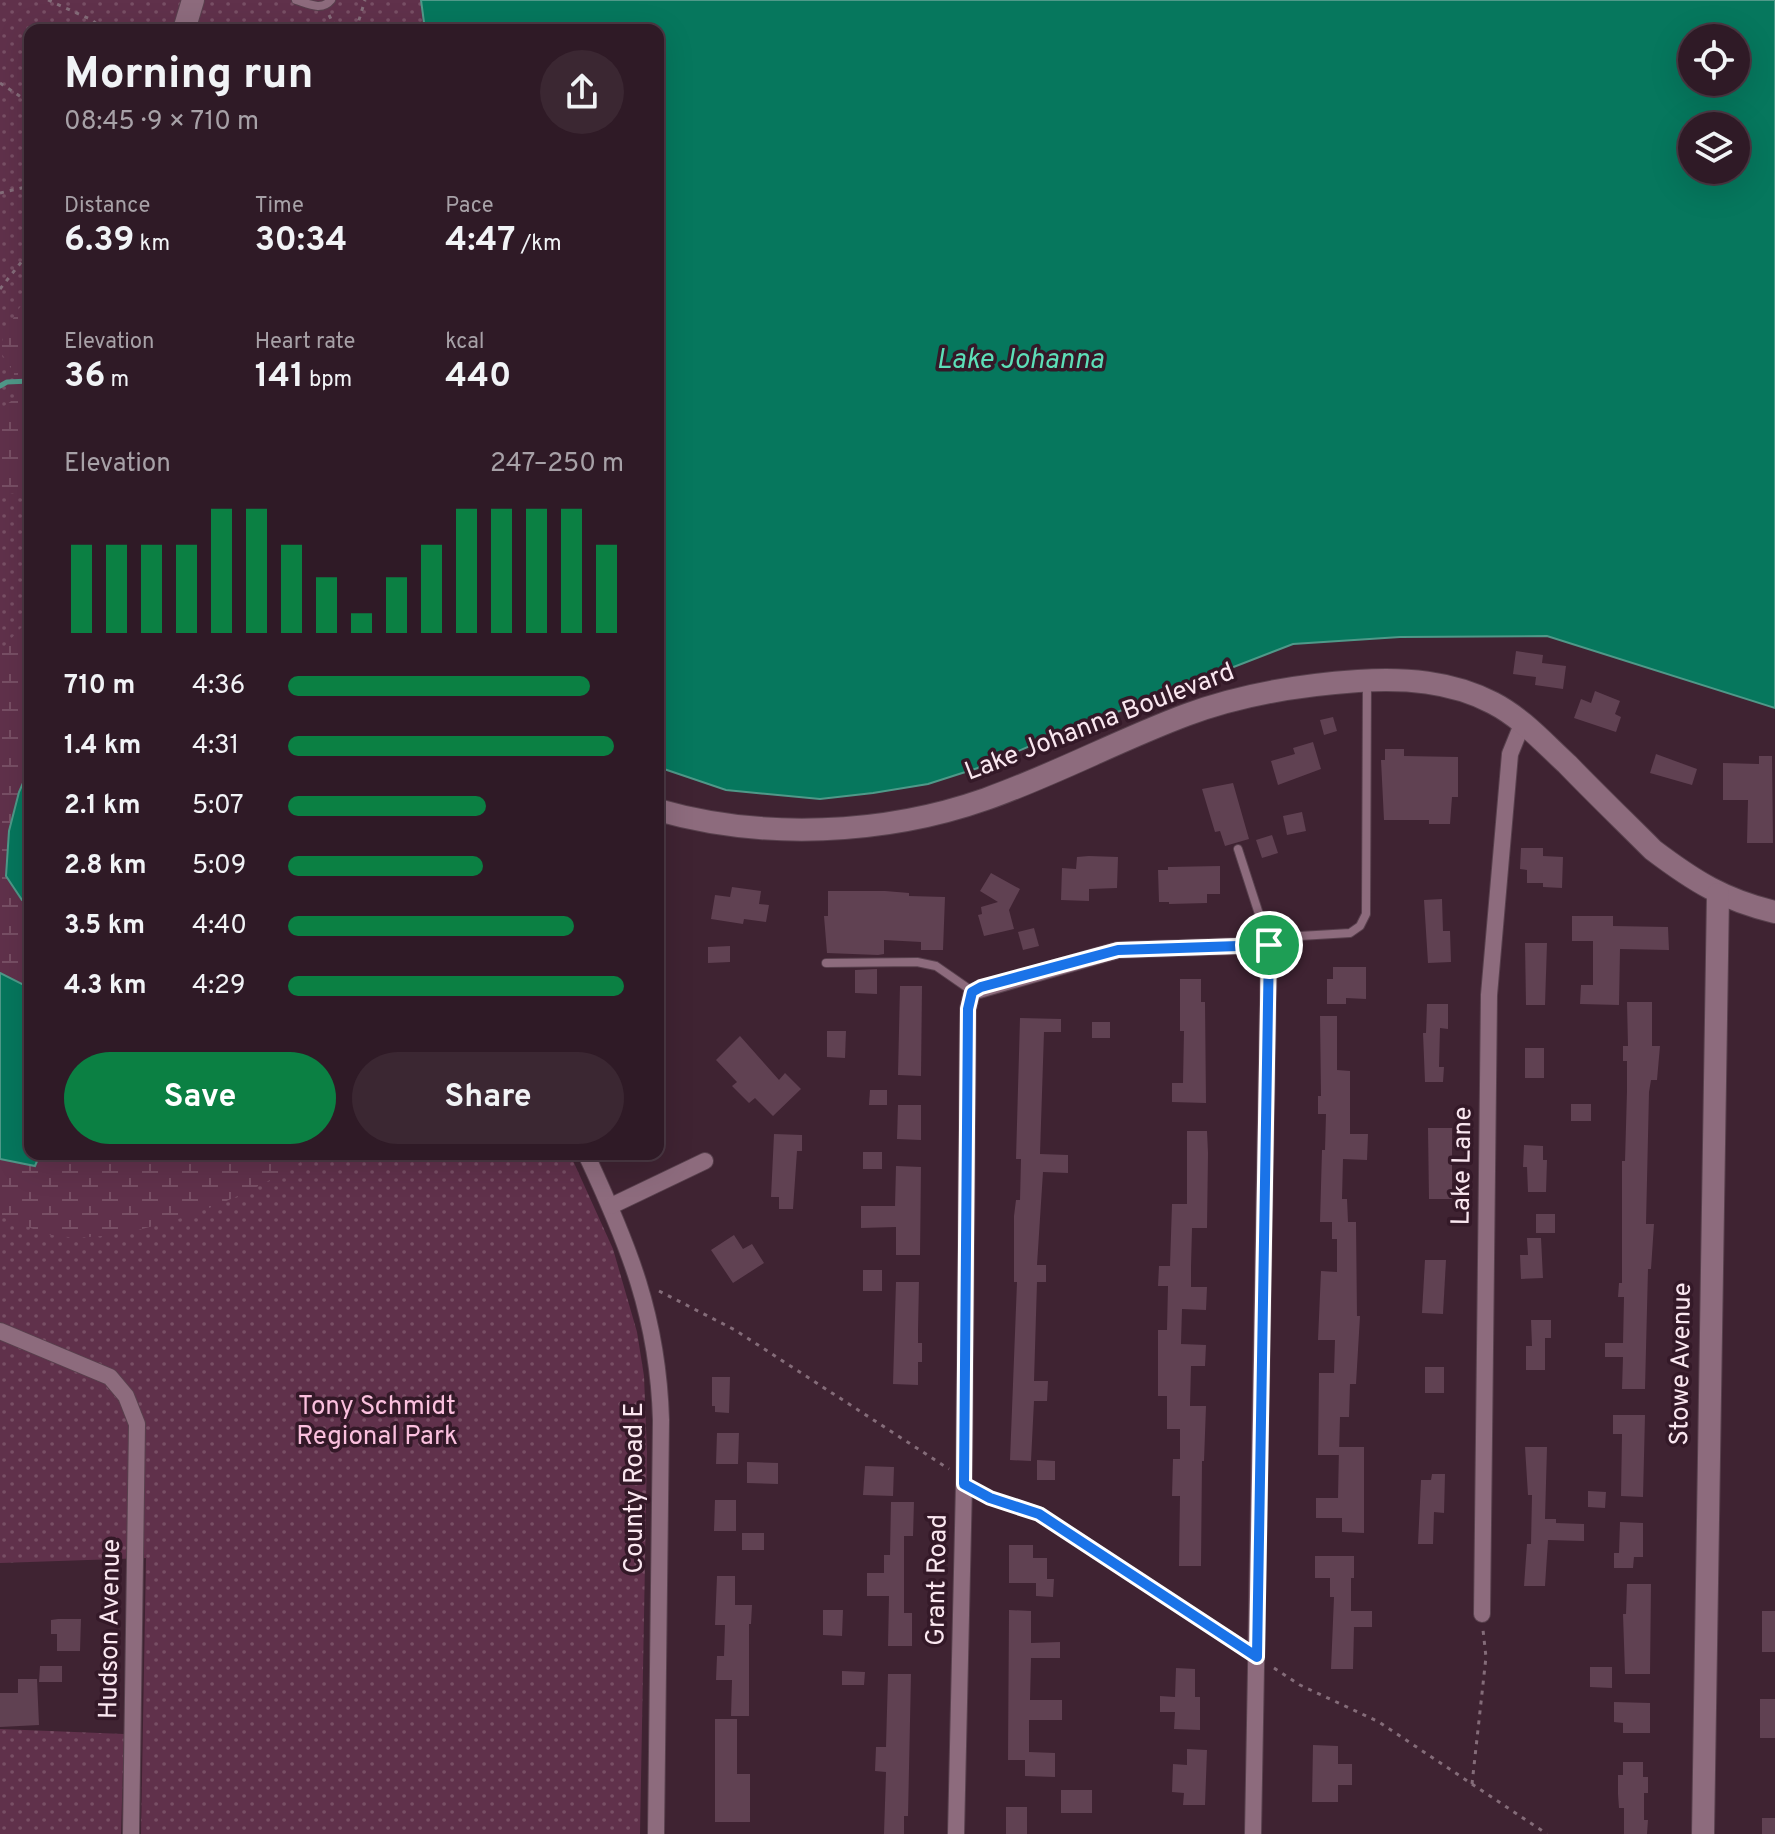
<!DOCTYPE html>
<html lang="en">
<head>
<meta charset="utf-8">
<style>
  body { margin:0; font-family:Overpass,sans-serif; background:#3b2732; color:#f1f3f6; height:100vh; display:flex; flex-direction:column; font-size:30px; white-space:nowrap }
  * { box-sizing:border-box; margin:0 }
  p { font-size:26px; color:#a7a1a7 }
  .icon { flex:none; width:44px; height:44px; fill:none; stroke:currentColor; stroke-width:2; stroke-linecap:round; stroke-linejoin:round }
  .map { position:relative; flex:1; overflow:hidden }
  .drawer { position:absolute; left:24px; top:24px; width:640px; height:1136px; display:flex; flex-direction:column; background:#2f1a26; border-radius:16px; box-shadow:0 8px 32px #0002,0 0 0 2px #4a3843 }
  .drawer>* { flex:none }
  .buttons { position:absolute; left:1678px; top:24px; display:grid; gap:16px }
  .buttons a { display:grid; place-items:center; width:72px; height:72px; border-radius:50%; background:#2f1a26; box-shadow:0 8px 32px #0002,0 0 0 2px #4a3843; font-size:40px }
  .pin { position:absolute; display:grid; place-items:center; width:68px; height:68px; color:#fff; margin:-34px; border:4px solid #fff; border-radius:50%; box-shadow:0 2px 8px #0007 }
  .round { display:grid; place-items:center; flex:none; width:84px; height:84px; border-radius:42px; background:#3b2732 }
  .headline { display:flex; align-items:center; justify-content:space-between; height:136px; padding:0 40px }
  h1 { font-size:44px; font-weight:700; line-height:60px }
  .stats { display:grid; grid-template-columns:repeat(3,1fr); gap:12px; height:136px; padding:8px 40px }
  .stats div { display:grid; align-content:center }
  .stats b { font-size:34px; font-weight:700 }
  .stats small { font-size:22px; font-weight:400 }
  .stats p { font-size:22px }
  .chart { height:224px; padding:16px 40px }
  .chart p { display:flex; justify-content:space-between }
  .chart svg { width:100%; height:144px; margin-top:8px; stroke:#0b8043; stroke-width:6 }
  .primary-button { display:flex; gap:16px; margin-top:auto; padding:16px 40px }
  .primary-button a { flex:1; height:92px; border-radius:48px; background:#0b8043; color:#fff; font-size:32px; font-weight:700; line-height:92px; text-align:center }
  .primary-button a+a { background:#3b2732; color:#f1f3f6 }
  ul { padding:0 40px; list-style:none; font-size:26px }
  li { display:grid; grid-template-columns:128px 96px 1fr; align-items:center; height:60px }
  li i { height:20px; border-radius:10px; background:#0b8043 }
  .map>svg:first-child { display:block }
  .green { fill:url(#green-dots) }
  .wetland { fill:url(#wetland-marsh) }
  .water { fill:#06775d; stroke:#4f9989; stroke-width:2; fill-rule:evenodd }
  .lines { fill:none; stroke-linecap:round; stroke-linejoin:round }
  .stream { stroke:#4f9989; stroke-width:5 }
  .building { fill:#604152 }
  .lane-casing { stroke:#58404d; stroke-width:10 }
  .street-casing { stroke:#58404d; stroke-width:18 }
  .secondary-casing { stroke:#58404d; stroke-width:24 }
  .path { stroke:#846c79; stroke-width:3; stroke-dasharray:4 6; stroke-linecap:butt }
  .lane { stroke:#8d6b7d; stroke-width:8 }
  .street { stroke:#8d6b7d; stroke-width:16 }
  .secondary { stroke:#8d6b7d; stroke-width:22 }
  .route-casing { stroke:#fff; stroke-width:16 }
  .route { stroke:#1a73e8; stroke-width:10 }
  .labels { text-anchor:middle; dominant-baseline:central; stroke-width:7; stroke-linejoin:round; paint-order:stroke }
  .street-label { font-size:26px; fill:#fae7f0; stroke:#341928 }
  .park-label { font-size:26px; fill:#fbc0de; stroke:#341928 }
  .water-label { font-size:28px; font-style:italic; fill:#5cdfb8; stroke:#341928 }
</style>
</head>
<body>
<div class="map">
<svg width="1775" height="1834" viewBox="0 0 1775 1834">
  <defs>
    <pattern id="green-dots" width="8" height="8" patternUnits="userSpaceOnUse" patternTransform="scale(2)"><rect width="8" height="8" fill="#60314b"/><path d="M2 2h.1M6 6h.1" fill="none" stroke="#784f65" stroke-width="1.8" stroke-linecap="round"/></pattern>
    <pattern id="wetland-marsh" width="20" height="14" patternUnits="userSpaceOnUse" patternTransform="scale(2)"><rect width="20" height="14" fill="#60314b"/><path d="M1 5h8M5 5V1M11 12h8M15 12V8" fill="none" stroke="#784f65"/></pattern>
  </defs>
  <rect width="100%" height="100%" fill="#3f2332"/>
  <!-- green -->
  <g class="green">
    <path d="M0,0H421L425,30H30V1154H570L613,1249L637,1332L644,1376L647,1453L640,1834H141L146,1558L0,1563Z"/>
    <path d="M0,1729L124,1734L121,1834H0Z"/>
  </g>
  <!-- wetland -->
  <g class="wetland">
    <path d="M30,291V491L0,495V409L14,399V373L0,351L4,333Z"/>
    <path d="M30,618V1154H312C254,1197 125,1249 52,1235C35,1231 17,1222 0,1216V651Z"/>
  </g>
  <!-- water -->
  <g class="water">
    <path d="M421,0H1775V708L1547,636L1400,637L1293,644L1037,743L981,767L928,784L873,793L820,799L726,790L658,767V30H425ZM1692,38H1736V82H1692ZM1692,126H1736V170H1692Z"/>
    <path d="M30,767V905L22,900L6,876L9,831L19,792Z"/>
    <path d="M0,973L30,988V1154H40L35,1166L0,1159Z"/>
  </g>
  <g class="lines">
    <!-- stream -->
    <path class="stream" d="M0,386L7,382L30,381"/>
  </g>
  <!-- building -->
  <g class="building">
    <path d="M1516,651L1543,655L1542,663L1566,666L1563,689L1535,685L1536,677L1513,674Z"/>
    <path d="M1595,691L1620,701L1615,714L1621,717L1616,732L1574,718L1581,699L1591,703Z"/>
    <path d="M1333,717L1337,731L1324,735L1320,720Z"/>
    <path d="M1313,742L1321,769L1278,785L1271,761L1295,754L1293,748Z"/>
    <path d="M1385,749H1404V756L1458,757V797H1452L1450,824H1429V820H1384L1381,760H1385Z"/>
    <path d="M1656,754L1697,769L1692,785L1650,773Z"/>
    <path d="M1759,756H1772L1773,843H1747L1748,800H1723V763L1759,764Z"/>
    <path d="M1233,783L1249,839L1225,846L1220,831L1215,832L1202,789Z"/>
    <path d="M1302,812L1306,831L1287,835L1283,816Z"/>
    <path d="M1272,835L1278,853L1262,858L1256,840Z"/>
    <path d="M1521,848H1543V856L1563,857L1562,888L1543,887V883H1527V870L1520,869Z"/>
    <path d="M1089,856L1118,857L1117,888L1089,889V901L1061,900L1062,868L1076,869L1077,857Z"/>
    <path d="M1220,866V894H1207V903L1169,904V902H1159L1158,870H1168V867Z"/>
    <path d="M991,873L1020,889L1009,910L1014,929L984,936L978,915L982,914L981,907L998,902L980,891Z"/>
    <path d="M732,887L761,891L759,904L769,905L766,922L744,919L743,924L711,919L715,895L730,897Z"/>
    <path d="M828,891H885L909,893V896L945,897L943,950H921V942L884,940V954L878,955L827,953L824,916H828Z"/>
    <path d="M1442,899L1443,931H1450L1451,962L1428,963L1424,900Z"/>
    <path d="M1572,916H1613V926L1668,927L1669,950L1620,949L1619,1005L1580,1004L1581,985H1593V941H1572Z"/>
    <path d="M1034,928L1039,946L1023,950L1018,932Z"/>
    <path d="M1525,943H1547L1545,1005H1526Z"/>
    <path d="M730,946V962L708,963V947Z"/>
    <path d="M1333,967H1366V999L1346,998V1004H1327V979H1333Z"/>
    <path d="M877,969V994L855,993V970Z"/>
    <path d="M1180,979H1201V1002H1205L1206,1103L1172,1102V1083H1183L1184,1031H1180Z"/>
    <path d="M900,986H922L921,1076L898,1075Z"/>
    <path d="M1627,1002H1652V1046H1660L1657,1080H1651L1649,1092L1646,1224H1654L1651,1269H1648L1645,1389H1622L1623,1357H1605V1343H1623L1624,1297H1618L1619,1283H1622V1161H1625L1627,1091V1061H1623V1046H1628Z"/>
    <path d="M1427,1004H1448V1029L1440,1028L1439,1067H1444L1443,1082H1425L1423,1033H1426Z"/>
    <path d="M1320,1016H1337V1070L1350,1071V1134H1368L1367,1160L1343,1159L1342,1199H1347L1348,1222H1356L1357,1316H1360L1356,1384H1350L1349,1417H1340L1339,1455H1318L1319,1373H1334L1335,1340H1318L1321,1271L1337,1272V1239H1332V1222H1320L1322,1150H1325L1326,1114H1318V1096H1321Z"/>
    <path d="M1020,1018L1061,1019V1032H1044L1040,1154L1068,1155V1173L1043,1172L1037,1265H1046V1282H1037L1034,1381H1048L1047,1401H1034L1031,1461L1010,1460L1017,1282H1014V1216L1016,1200H1020L1021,1159H1016Z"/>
    <rect x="1092" y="1022" width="18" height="16"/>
    <path d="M827,1031H846L845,1058L827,1057Z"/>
    <path d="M740,1036L779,1080L785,1073L801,1089L773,1116L755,1098L749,1103L732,1086L737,1082L716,1060Z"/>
    <rect x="1525" y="1048" width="19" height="30"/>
    <path d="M870,1090H887V1105H869Z"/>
    <rect x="1571" y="1104" width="20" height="17"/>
    <path d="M898,1105H921V1140L897,1139Z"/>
    <path d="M1428,1128H1452V1199H1429Z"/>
    <path d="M1187,1131H1207L1208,1153L1207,1228H1192L1191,1267V1287H1207L1206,1310L1182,1309L1181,1344L1206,1345L1205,1366H1191L1190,1406H1206L1204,1461H1202L1201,1566H1179L1180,1496H1172L1173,1459H1180V1429H1167V1396H1158V1330H1167L1168,1286H1158L1159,1266H1170L1172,1204H1187Z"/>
    <path d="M774,1134L802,1135V1151H797L793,1209H779V1197H771Z"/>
    <path d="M1524,1145L1543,1146V1160H1547L1546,1192H1528L1527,1167H1523Z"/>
    <rect x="863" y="1152" width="19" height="17"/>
    <path d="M896,1166L921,1167L920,1255H896V1227L861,1228V1206H895Z"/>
    <rect x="1536" y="1214" width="19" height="19"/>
    <path d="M734,1235L743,1249L752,1244L764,1263L733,1283L711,1250Z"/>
    <path d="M1527,1238H1541L1543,1278L1521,1279L1520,1255H1528Z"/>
    <path d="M1425,1260H1446L1443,1314L1422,1313Z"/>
    <rect x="863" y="1270" width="19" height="21"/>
    <path d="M896,1282H919L918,1330V1343H922V1362H918V1385L893,1384Z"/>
    <path d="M1531,1320H1551V1338H1545V1370H1526V1346H1532Z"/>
    <rect x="1425" y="1367" width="19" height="26"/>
    <path d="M712,1377H730L729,1413L715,1412V1406H712Z"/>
    <path d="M1613,1415H1645L1643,1497L1621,1496L1622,1434H1613Z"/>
    <path d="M717,1433H739L738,1464H716Z"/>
    <path d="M1339,1447H1364V1533L1342,1532V1518H1316V1498H1338Z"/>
    <path d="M1525,1447H1547L1545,1519H1556V1523L1584,1524V1541L1548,1540L1545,1586H1524L1527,1544H1531L1532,1495H1528Z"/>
    <path d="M1037,1460L1055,1461V1480H1037Z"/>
    <path d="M747,1462L778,1463V1484L747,1483Z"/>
    <path d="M865,1466L894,1467L893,1496L863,1495Z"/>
    <path d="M1432,1474H1445L1444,1513L1434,1512L1433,1544H1418L1421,1480H1431Z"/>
    <path d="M1588,1491L1606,1492L1605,1508L1588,1507Z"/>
    <path d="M715,1500H736V1531H714Z"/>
    <path d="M891,1502H914L913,1536H904V1613H912V1646H888L889,1596H867V1573H884V1555H890Z"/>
    <path d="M1620,1522L1643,1523V1557H1634L1633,1568H1614V1553H1619Z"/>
    <rect x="742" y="1533" width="22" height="17"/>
    <path d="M1009,1545H1033V1558H1047V1579H1054L1053,1597L1036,1596V1583H1009Z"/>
    <path d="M1315,1556H1354V1578H1351V1611H1372V1627H1354L1353,1669H1331L1334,1597H1330V1578H1315Z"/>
    <path d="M717,1576H735V1605H752L751,1624H749V1716H731L732,1680H716L717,1656H724L725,1625H715Z"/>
    <path d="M1627,1584H1651L1650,1674H1625L1623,1614H1626Z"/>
    <path d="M823,1610H843L842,1636L823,1635Z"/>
    <path d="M1009,1610L1031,1611V1643L1060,1642V1658H1031L1030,1700H1062V1720H1029V1752L1055,1753V1777L1025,1776V1760H1008Z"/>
    <rect x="1762" y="1611" width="13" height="41"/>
    <path d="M58,1619H81L80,1651H57V1634H51V1620Z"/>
    <path d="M40,1666H62V1682H39Z"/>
    <path d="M1590,1667H1612V1688L1590,1687Z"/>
    <path d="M1176,1668L1195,1669V1697H1200V1730L1174,1729L1175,1712H1160V1696L1175,1697Z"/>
    <path d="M842,1671L865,1672L864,1685H842Z"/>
    <path d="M888,1674H911L908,1816H904V1834H884L886,1772L875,1771L876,1747H886Z"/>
    <path d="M18,1679H37L39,1725L0,1727V1693H18Z"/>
    <rect x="1760" y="1699" width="15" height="39"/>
    <path d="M1614,1702L1650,1703V1733H1623V1723L1614,1722Z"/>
    <path d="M715,1719H737V1774H750V1822H715Z"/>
    <path d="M1313,1745L1338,1746V1764H1352V1785H1338V1802H1312Z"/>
    <path d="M1187,1749L1207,1750L1205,1805H1183L1184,1793L1172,1792L1173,1764L1187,1765Z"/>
    <path d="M1623,1762H1643V1777H1648V1793H1644V1820H1648L1647,1834H1624V1808H1619L1618,1794V1775H1623Z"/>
    <rect x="1061" y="1790" width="31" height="23"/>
    <rect x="1006" y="1807" width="21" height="27"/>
    <rect x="1762" y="1818" width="13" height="16"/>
  </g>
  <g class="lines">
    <defs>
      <g id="lane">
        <path d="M296,0C309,4 322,11 331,0"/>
        <path d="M1238,849L1269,945L1283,937L1350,933L1360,926L1366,914L1367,681"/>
        <path d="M826,963L917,962L936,966L972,991"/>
      </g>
      <g id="street">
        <path d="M586,1154C629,1246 658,1317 661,1420L656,1834"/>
        <path d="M611,1206L705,1161"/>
        <path d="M0,1331L110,1377L126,1396L137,1424L131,1834"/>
        <path d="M1482,1614L1489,995L1510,754L1523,722"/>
        <path d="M956,1834L964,1484L968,1009L972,992L1118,950L1269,945L1253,1834"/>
      </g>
      <g id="secondary">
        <path d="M184,30L193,0"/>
        <path d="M658,810C762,840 884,835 986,799C1054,775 1119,740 1186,715C1242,694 1299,685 1358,681C1404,678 1451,681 1493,703C1522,718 1543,742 1567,764C1595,793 1624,821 1653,850C1694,881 1724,900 1775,912"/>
        <path d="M1703,1834L1718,894"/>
      </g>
    </defs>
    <!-- lane casing -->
    <use href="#lane" class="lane-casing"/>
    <!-- street casing -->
    <use href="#street" class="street-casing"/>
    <!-- secondary casing -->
    <use href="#secondary" class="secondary-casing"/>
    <!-- path -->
    <g class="path">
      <path d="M48,0L92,20L104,30"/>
      <path d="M329,15L333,23L356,30"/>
      <path d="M356,30L365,0"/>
      <path d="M0,83L30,103"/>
      <path d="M0,193L30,186"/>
      <path d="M0,289L30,251"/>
      <path d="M659,1291L735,1330L949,1469"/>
      <path d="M980,1492L1039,1514L1241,1646"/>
      <path d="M1274,1668L1300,1685L1379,1722L1547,1834"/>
      <path d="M1472,1784L1486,1657L1483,1630"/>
    </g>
    <!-- lane -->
    <use href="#lane" class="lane"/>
    <!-- street -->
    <use href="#street" class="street"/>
    <!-- secondary -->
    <use href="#secondary" class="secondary"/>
  </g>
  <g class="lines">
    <defs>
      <path id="route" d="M1269,945L1257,1657L1039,1514L990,1498L964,1484L968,1009L972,992L981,987L1118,950Z"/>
    </defs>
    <!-- route casing -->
    <use href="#route" class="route-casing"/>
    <!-- route -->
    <use href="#route" class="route"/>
  </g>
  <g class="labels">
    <!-- street labels -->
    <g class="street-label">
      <text transform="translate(1100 723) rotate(-21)">Lake Johanna Boulevard</text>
      <text transform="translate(1463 1166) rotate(-89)">Lake Lane</text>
      <text transform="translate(1682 1364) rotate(-89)">Stowe Avenue</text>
      <text transform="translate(635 1488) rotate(-90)">County Road E</text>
      <text transform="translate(938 1580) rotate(-89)">Grant Road</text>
      <text transform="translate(111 1629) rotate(-89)">Hudson Avenue</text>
    </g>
    <!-- park labels -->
    <g class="park-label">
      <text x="377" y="1407">Tony Schmidt<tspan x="377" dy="30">Regional Park</tspan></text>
    </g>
    <!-- water labels -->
    <g class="water-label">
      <text x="1020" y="361">Lake Johanna</text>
    </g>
  </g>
</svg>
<div class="buttons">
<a><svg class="icon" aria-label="locate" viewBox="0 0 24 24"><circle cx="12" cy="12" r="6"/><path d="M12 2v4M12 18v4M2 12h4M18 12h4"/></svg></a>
<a><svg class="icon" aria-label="layers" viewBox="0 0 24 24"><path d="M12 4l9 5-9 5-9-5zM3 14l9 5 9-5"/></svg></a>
</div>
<div class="pin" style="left:1269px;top:945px;background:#1e9e55"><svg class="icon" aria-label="arrive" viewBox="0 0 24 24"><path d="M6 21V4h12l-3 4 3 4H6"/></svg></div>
<section class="drawer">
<div class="headline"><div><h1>Morning run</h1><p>08:45 · 9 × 710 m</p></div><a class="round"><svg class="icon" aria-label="share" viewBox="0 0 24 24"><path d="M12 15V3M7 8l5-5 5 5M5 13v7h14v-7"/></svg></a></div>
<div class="stats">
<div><p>Distance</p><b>6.39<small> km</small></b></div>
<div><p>Time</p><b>30:34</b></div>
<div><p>Pace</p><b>4:47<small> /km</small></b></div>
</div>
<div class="stats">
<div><p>Elevation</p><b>36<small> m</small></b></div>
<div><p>Heart rate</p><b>141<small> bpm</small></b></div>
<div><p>kcal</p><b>440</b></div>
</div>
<div class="chart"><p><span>Elevation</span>247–250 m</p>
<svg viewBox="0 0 160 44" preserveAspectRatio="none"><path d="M5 44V17M15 44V17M25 44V17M35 44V17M45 44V6M55 44V6M65 44V17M75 44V27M85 44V38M95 44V27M105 44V17M115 44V6M125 44V6M135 44V6M145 44V6M155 44V17"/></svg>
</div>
<ul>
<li><b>710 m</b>4:36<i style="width:90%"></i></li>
<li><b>1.4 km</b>4:31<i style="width:97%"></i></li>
<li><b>2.1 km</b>5:07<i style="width:59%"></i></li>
<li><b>2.8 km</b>5:09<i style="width:58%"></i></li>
<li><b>3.5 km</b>4:40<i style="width:85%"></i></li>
<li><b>4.3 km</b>4:29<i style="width:100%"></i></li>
</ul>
<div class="primary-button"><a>Save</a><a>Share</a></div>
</section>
</div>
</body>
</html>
